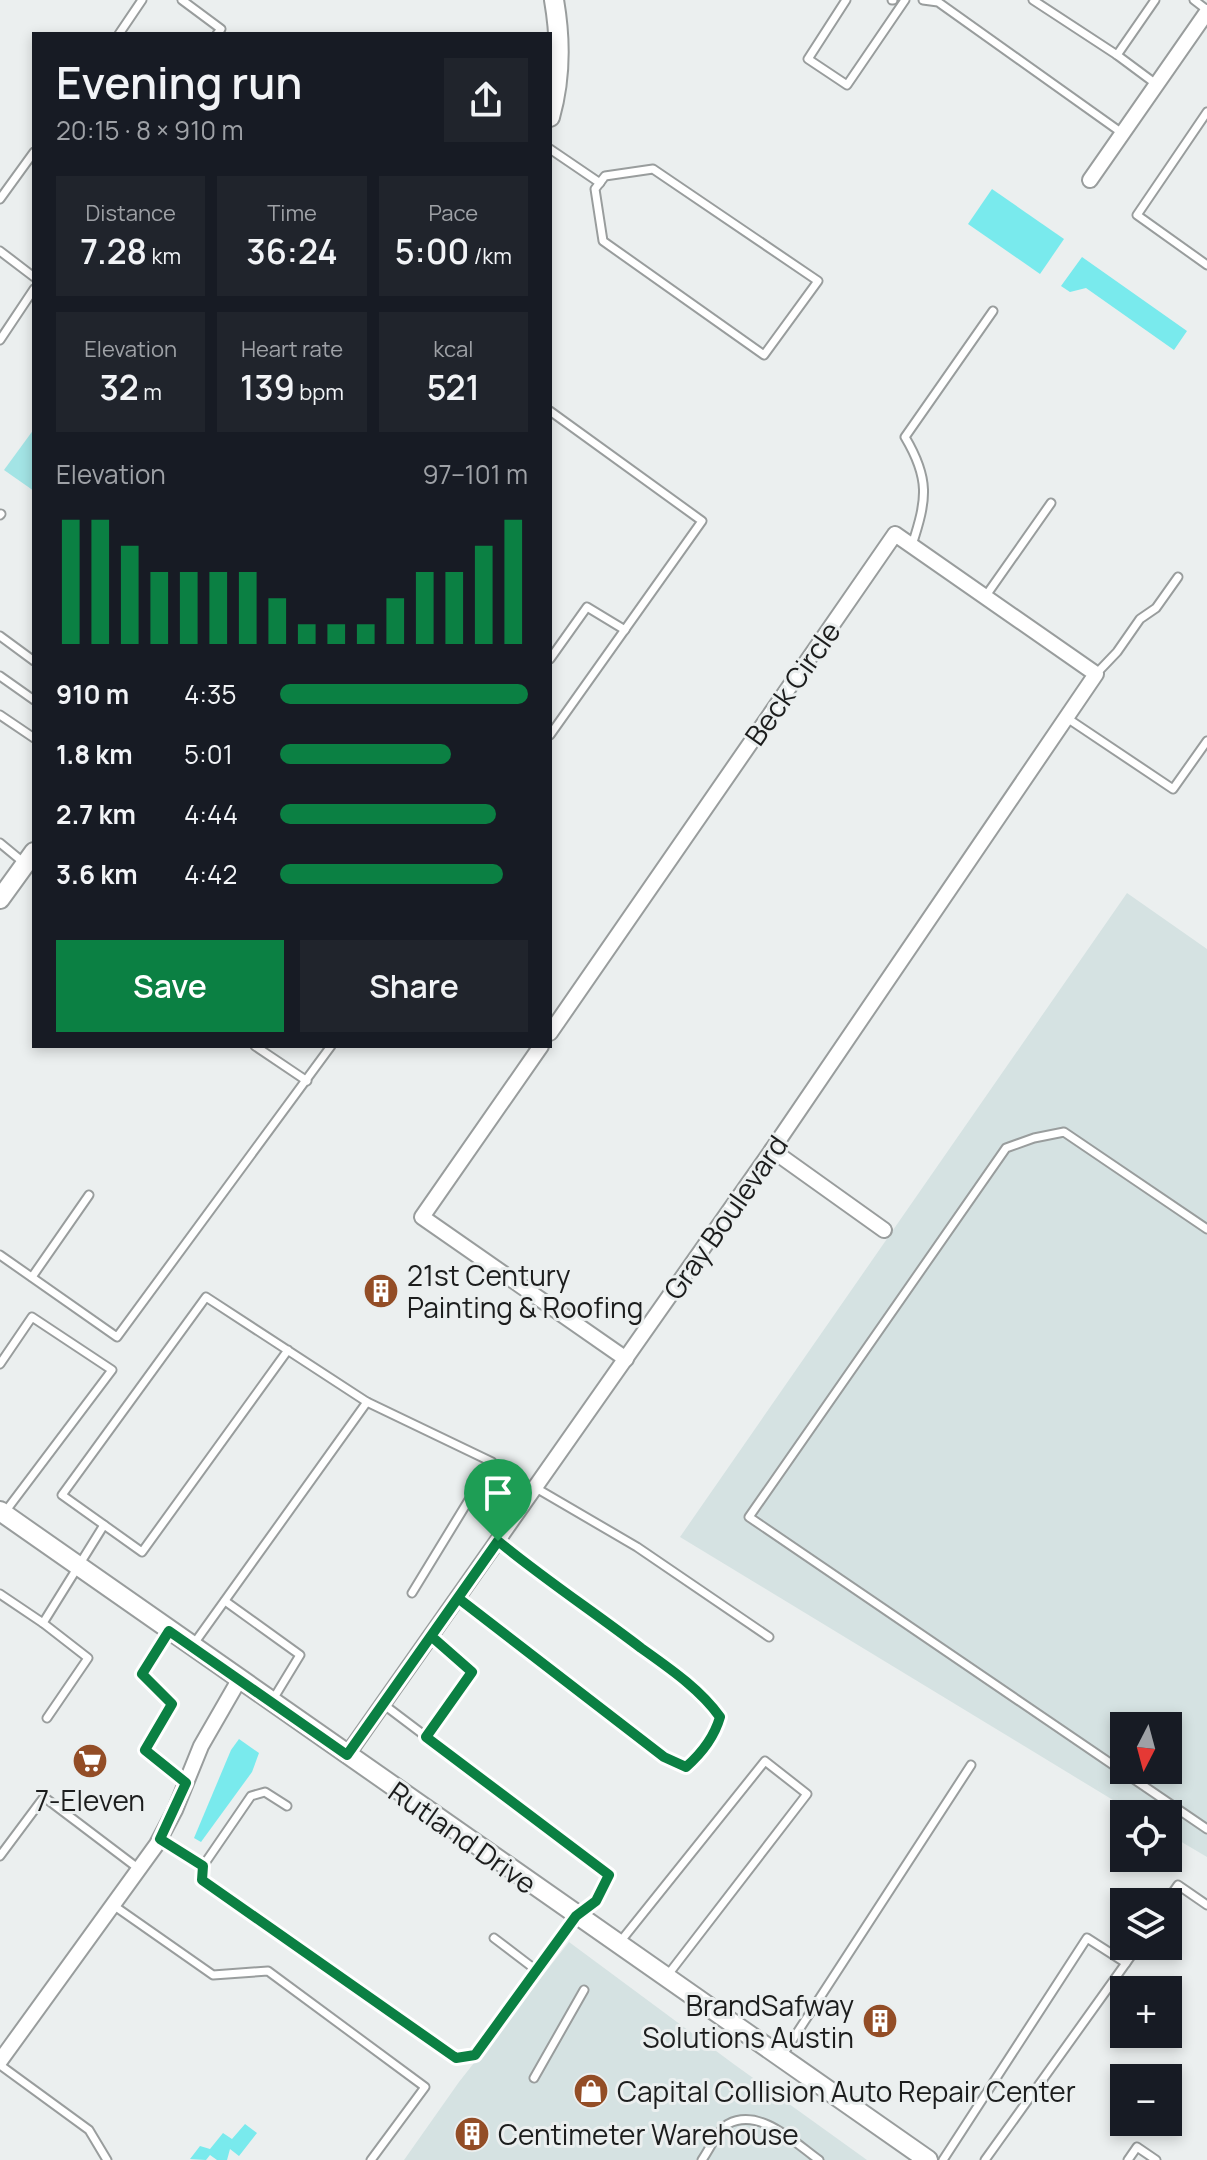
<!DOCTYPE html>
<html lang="en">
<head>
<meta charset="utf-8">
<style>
  body { margin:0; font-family:Manrope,sans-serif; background:#20242c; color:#f1f3f6; height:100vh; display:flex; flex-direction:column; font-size:30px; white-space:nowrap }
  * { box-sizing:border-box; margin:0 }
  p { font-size:26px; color:#9ea1a6 }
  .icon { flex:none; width:44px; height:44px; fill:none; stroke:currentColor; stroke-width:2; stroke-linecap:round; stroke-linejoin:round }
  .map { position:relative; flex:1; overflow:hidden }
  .sheet { position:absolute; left:32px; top:32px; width:520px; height:1016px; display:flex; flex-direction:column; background:#171b24; border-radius:0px; box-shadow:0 4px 12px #0003 }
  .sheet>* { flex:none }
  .needle { width:52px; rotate:186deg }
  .buttons { position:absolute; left:1110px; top:1712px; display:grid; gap:16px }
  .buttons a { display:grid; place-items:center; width:72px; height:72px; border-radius:0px; background:#171b24; box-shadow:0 4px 12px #0003; font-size:40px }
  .pin { position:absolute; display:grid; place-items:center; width:68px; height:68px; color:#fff; margin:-82px -34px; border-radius:50% 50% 50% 0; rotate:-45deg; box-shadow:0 0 8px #0007 }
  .pin .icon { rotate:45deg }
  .round { display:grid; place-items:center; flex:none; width:84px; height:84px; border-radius:0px; background:#20242c }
  .headline { display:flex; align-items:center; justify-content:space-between; height:136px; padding:0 24px }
  h1 { font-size:44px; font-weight:600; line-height:60px }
  .stats { display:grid; grid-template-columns:repeat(3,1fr); gap:12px; height:136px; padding:8px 24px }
  .stats div { display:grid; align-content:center; border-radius:0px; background:#20242c; text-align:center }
  .stats b { font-size:34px; font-weight:600 }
  .stats small { font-size:22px; font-weight:400 }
  .stats p { font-size:22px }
  .chart { height:224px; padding:16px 24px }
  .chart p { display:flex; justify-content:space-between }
  .chart svg { width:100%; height:144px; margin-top:8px; stroke:#0b8043; stroke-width:6 }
  .action { display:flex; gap:16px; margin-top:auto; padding:16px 24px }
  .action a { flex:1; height:92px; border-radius:0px; background:#0b8043; color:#fff; font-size:32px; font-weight:600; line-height:92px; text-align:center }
  .action a+a { background:#20242c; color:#f1f3f6 }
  ul { padding:0 24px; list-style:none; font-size:26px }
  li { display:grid; grid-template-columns:128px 96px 1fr; align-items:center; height:60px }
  li i { height:20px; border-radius:10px; background:#0b8043 }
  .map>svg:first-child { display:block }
  .built { fill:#d5e2e2; fill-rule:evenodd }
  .green { fill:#a3e4e5 }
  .water { fill:#79eaed }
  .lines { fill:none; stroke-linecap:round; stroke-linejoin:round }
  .service-casing { stroke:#999d9d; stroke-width:11 }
  .minor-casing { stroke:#999d9d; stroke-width:18 }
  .tertiary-casing { stroke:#999d9d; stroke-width:22 }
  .service { stroke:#fff; stroke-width:7 }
  .minor { stroke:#fff; stroke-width:14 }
  .tertiary { stroke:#fff; stroke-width:18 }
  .route-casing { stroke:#fff; stroke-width:16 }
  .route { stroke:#0b8043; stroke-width:10 }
  .labels { text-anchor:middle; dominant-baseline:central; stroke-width:6; stroke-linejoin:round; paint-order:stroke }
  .street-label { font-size:28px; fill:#1c1d1d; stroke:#ebefef }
  .poi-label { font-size:28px; fill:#1c1d1d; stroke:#ebefef; text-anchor:start }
</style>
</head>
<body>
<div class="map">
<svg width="1207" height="2160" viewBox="0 0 1207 2160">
  <rect width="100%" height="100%" fill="#ebefef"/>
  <!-- built -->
  <g class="built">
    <path d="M1127,893L1207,949V1857L1168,1834V1814H1136L680,1537ZM1124,1726H1168V1770H1124Z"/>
    <path d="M569,1942L735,2065L867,2160H404L459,2082Z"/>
  </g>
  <!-- green -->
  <path class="green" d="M34,429V491L4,470Z"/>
  <!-- water -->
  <g class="water">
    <path d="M992,189L1064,239L1040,274L968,224Z"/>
    <path d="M1082,257L1187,331L1174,350L1086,288L1070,292L1061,286Z"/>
    <path d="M239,1739L259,1753L252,1772L201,1842L194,1838L231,1750Z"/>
    <path d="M245,2124L257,2133L239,2156L230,2149L227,2160H217L210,2155L206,2160L190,2159L200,2146L210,2149L223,2133L232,2139Z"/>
  </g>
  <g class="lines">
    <defs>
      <g id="service">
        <path d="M182,0L221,29L217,34"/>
        <path d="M846,0L808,59L847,85L905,0"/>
        <path d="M892,0H893"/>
        <path d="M923,0L938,2L1122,133"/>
        <path d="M1033,0L1117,55L1155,0"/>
        <path d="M1194,0L1207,10"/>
        <path d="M119,34L142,0"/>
        <path d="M1117,55L1156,84"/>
        <path d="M1207,112L1137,215L1207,265"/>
        <path d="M550,149L600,183"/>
        <path d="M653,169L818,281L764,355L603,241L595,189L605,176Z"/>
        <path d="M0,199L34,152"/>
        <path d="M0,251L34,277"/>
        <path d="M0,340L34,289"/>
        <path d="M550,411L702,521L550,735"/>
        <path d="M0,515L1,514"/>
        <path d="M912,545C927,499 930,479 905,437L993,311"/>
        <path d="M985,597L1051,503"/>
        <path d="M0,636L34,661"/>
        <path d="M550,659L587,607L625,630"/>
        <path d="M1096,674L1117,652L1140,619L1156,608L1178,577"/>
        <path d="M0,676L34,700"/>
        <path d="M0,715L34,738"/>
        <path d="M1067,718L1173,789L1207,741"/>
        <path d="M0,843L23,862"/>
        <path d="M255,1046L307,1081"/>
        <path d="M1207,1229L1064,1132L1034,1138L1006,1148L749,1517L1207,1829"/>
        <path d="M0,1255L117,1337L331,1046"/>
        <path d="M32,1277L89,1195"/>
        <path d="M0,1364L32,1317L112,1370L5,1512"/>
        <path d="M367,1402L492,1462L412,1593"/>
        <path d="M536,1488L637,1547L769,1637"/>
        <path d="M0,1594L43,1623"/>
        <path d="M458,1598L664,1757L686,1767C702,1753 713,1738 720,1717C700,1689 669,1668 642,1648C594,1613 544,1580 498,1541"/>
        <path d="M225,1601L300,1655L272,1701"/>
        <path d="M169,1631L142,1674L172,1704L145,1750L186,1783"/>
        <path d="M193,1645L367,1402L206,1297L62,1495L142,1552L288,1350"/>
        <path d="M47,1718L88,1658L43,1623L104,1525"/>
        <path d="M426,1737L472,1672L431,1636"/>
        <path d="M160,1839L203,1866L251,1796L265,1792L287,1806"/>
        <path d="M0,1856L44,1797L139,1869"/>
        <path d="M203,1866L202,1880L456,2058L475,2055L576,1916L596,1901L609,1875L383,1704"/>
        <path d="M1166,1902L1178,1885L1207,1905"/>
        <path d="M113,1905L213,1975L268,1971L425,2087L371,2160"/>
        <path d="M494,1938L536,1970"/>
        <path d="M620,1942L765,1761L807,1794L667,1976"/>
        <path d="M782,2056L971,1765"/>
        <path d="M0,2065L89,2130L107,2160"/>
        <path d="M534,2078L584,1990"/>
        <path d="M702,2160C709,2150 718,2130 728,2124C760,2107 795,2143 819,2160"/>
        <path d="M943,2160L1087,1938L1126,1963L1138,1946"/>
        <path d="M985,2160L1126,1963"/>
        <path d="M1128,2160L1137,2147L1156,2160"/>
      </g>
      <g id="minor">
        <path d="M1090,180L1207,12"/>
        <path d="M541,1046L422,1217L626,1359"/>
        <path d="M772,1150L884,1230"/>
        <path d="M347,1755L772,1150L1096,674L895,534L550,1033"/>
        <path d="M0,2061L157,1844L175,1810L201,1746L239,1680"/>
      </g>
      <g id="tertiary">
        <path d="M550,117C561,78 561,40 554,0"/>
        <path d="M0,899L34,852"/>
        <path d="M0,1511L928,2160"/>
      </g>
    </defs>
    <!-- service casing -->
    <use href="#service" class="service-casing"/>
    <!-- minor casing -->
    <use href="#minor" class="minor-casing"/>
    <!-- tertiary casing -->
    <use href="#tertiary" class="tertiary-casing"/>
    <!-- service -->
    <use href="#service" class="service"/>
    <!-- minor -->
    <use href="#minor" class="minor"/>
    <!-- tertiary -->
    <use href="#tertiary" class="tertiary"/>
  </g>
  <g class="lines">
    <defs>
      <path id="route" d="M498,1541L347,1755L169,1631L142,1674L172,1704L145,1750L186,1783L160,1839L203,1866L202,1880L456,2058L475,2055L576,1916L596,1901L609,1875L426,1737L472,1672L431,1636L458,1598L664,1757L686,1767C702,1753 714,1738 720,1717C700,1689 669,1668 641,1648C594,1612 544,1579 498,1541"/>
    </defs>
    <!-- route casing -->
    <use href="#route" class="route-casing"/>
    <!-- route -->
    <use href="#route" class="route"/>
  </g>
  <!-- icons -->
  <defs>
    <symbol id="building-disc" viewBox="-11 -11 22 22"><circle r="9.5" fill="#934d26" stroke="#ebefef"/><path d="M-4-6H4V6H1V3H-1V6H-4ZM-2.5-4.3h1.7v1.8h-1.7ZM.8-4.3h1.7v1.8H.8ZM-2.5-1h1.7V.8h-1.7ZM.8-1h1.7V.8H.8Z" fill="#fff"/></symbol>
    <symbol id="supermarket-disc" viewBox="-11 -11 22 22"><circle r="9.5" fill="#934d26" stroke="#ebefef"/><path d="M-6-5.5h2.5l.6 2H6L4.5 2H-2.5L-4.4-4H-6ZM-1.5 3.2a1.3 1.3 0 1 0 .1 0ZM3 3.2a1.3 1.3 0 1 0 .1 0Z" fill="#fff"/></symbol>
    <symbol id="shop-disc" viewBox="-11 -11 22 22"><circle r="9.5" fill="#934d26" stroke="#ebefef"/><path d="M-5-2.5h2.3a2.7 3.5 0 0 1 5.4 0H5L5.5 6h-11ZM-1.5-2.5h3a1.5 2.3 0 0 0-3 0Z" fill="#fff"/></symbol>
  </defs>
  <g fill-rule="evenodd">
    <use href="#building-disc" x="361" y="1271" width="40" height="40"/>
    <use href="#supermarket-disc" x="70" y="1741" width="40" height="40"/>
    <use href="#building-disc" x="860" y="2001" width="40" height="40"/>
    <use href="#shop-disc" x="571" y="2071" width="40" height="40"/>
    <use href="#building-disc" x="452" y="2114" width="40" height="40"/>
  </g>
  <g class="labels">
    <!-- street labels -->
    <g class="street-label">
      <text transform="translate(792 683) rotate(-55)">Beck Circle</text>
      <text transform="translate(725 1217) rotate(-55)">Gray Boulevard</text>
      <text transform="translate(463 1837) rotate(35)">Rutland Drive</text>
    </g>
    <!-- poi labels -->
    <g class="poi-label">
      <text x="407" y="1275">21st Century<tspan x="407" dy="32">Painting &amp; Roofing</tspan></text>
      <text x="90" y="1800" text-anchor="middle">7-Eleven</text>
      <text x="854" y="2005" text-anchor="end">BrandSafway<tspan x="854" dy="32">Solutions Austin</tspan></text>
      <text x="617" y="2091">Capital Collision Auto Repair Center</text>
      <text x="498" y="2134">Centimeter Warehouse</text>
    </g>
  </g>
</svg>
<div class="buttons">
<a><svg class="needle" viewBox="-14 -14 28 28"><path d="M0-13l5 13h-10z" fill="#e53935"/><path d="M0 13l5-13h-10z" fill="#9ea1a6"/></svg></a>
<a><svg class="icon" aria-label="locate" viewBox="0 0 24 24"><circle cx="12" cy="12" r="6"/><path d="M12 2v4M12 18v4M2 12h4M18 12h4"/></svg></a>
<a><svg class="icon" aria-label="layers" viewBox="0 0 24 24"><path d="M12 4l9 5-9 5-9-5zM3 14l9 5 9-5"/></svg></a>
<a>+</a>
<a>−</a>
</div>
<div class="pin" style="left:498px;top:1541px;background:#1e9e55"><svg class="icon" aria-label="arrive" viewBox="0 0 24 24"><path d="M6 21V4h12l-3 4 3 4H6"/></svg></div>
<section class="sheet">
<div class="headline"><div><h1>Evening run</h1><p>20:15 · 8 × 910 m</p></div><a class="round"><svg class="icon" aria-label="share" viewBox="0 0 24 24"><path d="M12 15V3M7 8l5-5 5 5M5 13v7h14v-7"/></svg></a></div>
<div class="stats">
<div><p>Distance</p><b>7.28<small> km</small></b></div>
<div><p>Time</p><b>36:24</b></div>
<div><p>Pace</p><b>5:00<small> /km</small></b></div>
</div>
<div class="stats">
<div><p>Elevation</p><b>32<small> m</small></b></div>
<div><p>Heart rate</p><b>139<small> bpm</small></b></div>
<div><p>kcal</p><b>521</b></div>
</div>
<div class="chart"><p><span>Elevation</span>97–101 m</p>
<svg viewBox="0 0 160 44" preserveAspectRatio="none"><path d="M5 44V6M15 44V6M25 44V14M35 44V22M45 44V22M55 44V22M65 44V22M75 44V30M85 44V38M95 44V38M105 44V38M115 44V30M125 44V22M135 44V22M145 44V14M155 44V6"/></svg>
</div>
<ul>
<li><b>910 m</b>4:35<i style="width:100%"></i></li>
<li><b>1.8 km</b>5:01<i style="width:69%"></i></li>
<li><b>2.7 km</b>4:44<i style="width:87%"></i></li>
<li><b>3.6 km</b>4:42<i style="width:90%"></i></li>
</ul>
<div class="action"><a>Save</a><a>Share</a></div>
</section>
</div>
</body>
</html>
